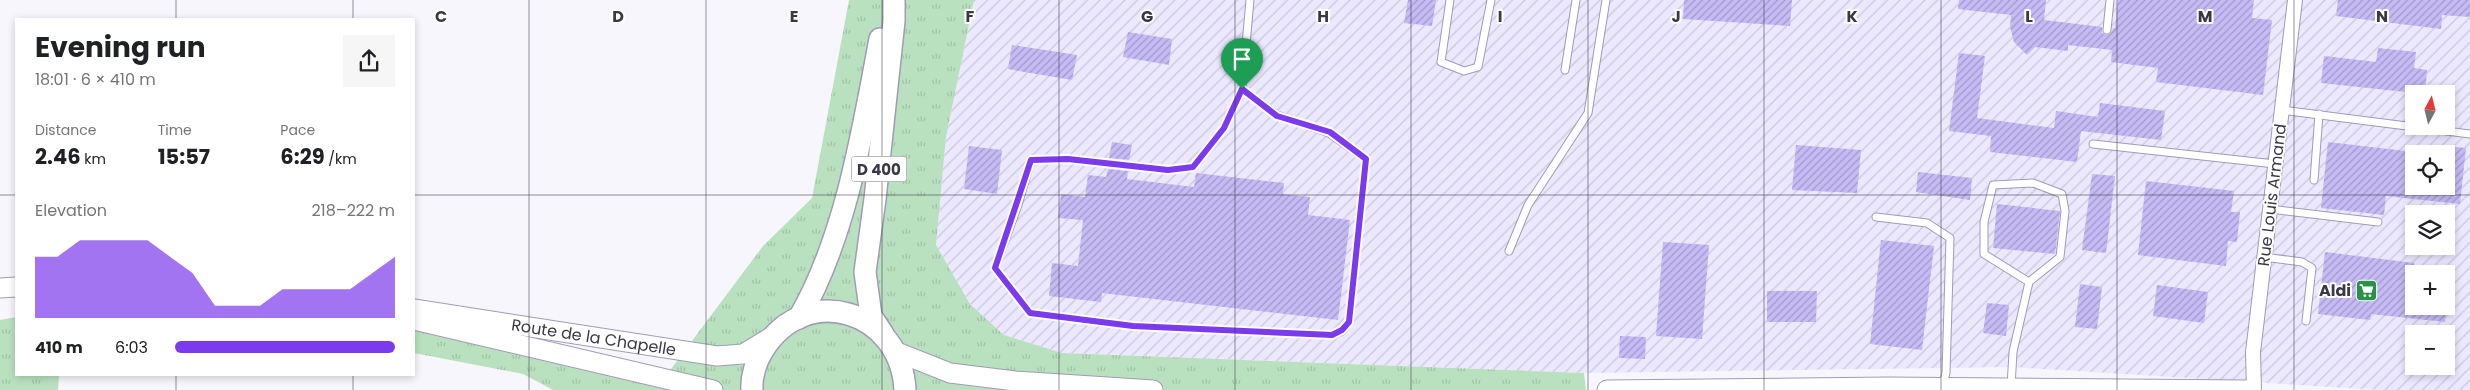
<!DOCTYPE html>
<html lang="en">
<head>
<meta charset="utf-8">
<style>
  body { margin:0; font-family:Poppins,sans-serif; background:#f6f6f6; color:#202124; height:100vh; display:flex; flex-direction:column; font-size:19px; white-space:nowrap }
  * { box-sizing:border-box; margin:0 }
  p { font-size:16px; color:#757577 }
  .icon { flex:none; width:28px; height:28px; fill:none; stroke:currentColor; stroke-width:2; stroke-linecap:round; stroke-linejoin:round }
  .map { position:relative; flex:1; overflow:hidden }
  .side { position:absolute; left:15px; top:18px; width:400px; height:358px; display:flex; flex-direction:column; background:#fff; border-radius:0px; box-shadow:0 2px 8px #0003 }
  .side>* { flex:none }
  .needle { width:32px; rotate:7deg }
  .tools { position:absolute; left:2405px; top:85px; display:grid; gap:10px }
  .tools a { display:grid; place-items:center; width:50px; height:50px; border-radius:0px; background:#fff; box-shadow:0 2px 8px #0003; font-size:25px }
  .pin { position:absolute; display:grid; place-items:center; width:42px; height:42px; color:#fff; margin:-51px -21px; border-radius:50% 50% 50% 0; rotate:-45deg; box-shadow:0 0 5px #0007 }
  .pin .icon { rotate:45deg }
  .round { display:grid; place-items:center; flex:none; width:52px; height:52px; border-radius:0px; background:#f6f6f6 }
  .headline { display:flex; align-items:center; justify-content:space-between; height:85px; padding:0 20px }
  h1 { font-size:28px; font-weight:700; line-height:38px }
  .figures { display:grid; grid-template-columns:repeat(3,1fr); gap:8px; height:85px; padding:5px 20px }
  .figures div { display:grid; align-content:center }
  .figures b { font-size:21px; font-weight:700 }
  .figures small { font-size:14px; font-weight:400 }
  .figures p { font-size:14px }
  .chart { height:140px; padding:10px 20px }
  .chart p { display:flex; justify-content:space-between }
  .chart svg { width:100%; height:90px; margin-top:5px; fill:#7c3aed; opacity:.7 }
  ul { padding:0 20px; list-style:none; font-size:16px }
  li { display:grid; grid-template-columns:80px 60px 1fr; align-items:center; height:38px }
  li i { height:12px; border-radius:6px; background:#7c3aed }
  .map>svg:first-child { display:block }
  .industrial { fill:url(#industrial-furrows); fill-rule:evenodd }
  .grass { fill:url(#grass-tufts) }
  .building { fill:url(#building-hatch) }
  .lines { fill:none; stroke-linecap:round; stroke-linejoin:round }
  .service-casing { stroke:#a09bb8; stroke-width:9 }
  .minor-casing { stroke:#a09bb8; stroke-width:16 }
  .secondary-casing { stroke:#a09bb8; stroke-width:21 }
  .primary-casing { stroke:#a09bb8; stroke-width:24 }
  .service { stroke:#fff; stroke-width:7 }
  .minor { stroke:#fff; stroke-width:14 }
  .secondary { stroke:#fff; stroke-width:19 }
  .primary { stroke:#fff; stroke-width:21 }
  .route-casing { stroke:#fff; stroke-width:10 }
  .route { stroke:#7c3aed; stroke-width:6 }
  .grid { fill:none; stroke:#3a3845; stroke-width:1; stroke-opacity:0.55 }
  .labels { text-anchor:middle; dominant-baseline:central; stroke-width:4; stroke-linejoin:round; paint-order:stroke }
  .shield { fill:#fff; stroke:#75747d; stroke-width:1 }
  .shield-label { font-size:15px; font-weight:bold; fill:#3a3845 }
  .street-label { font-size:16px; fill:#3a3845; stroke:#fff }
  .poi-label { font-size:16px; font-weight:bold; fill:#3a3845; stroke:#fff; text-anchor:end }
  .grid-label { font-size:16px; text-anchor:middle; font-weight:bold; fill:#3a3845; stroke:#fff; stroke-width:4; stroke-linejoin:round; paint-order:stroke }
</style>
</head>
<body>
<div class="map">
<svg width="2470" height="390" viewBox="0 0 2470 390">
  <defs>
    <pattern id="industrial-furrows" width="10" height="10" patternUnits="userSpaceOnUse" patternTransform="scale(1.25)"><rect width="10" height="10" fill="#ebe8ff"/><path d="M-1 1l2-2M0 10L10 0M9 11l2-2" fill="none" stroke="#cac8dc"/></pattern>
    <pattern id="grass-tufts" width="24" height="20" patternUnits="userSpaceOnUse" patternTransform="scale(1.25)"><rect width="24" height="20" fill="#bae1bf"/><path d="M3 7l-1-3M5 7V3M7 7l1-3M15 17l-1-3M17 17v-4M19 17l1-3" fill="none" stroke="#a1c2a6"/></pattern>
    <pattern id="building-hatch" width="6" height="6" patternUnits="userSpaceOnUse" patternTransform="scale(1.25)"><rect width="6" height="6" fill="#c6bbf5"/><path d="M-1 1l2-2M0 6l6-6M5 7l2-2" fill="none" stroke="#a299c8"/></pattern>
  </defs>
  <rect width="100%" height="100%" fill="#f7f6fc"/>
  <!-- industrial -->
  <path class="industrial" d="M974,0H2470V390H2378L2012,367L1584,373L1061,353L1004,335L970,304L936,245L946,137ZM2414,94H2446V126H2414ZM2414,154H2446V186H2414ZM2414,214H2446V246H2414ZM2414,274H2446V306H2414ZM2414,334H2446V366H2414Z"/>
  <!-- grass -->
  <g class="grass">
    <path d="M849,0H974L946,137L936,245L970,304L1004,335L1062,353L1584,373L1586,390H553L523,374L414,353V329L662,381L763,246L812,198Z"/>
    <path d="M16,317V374H59L58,390H0V320Z"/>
  </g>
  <!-- building -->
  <g class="building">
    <path d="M1408,0H1436L1432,26L1404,23Z"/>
    <path d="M1684,0H1792L1790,26L1683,19Z"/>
    <path d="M1959,0H2046L2044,20L2102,27V33L2107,35L2111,33L2113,28H2115L2118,0H2254L2252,18L2272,20L2263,95L2156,82L2158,68L2111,62L2112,50L2068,45V51L2035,47L2027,55L2014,42L2010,27L2011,15L1958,9Z"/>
    <path d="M2338,0H2470V17L2442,15L2441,29L2336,16Z"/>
    <path d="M1128,32L1172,39L1169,65L1123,57Z"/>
    <path d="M1012,45L1077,55L1072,80L1008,69Z"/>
    <path d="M2378,48L2416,52L2414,68L2427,70L2425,94L2321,83L2324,56L2376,62Z"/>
    <path d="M1959,53L1985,56L1977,118L2054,128L2056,111L2098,117L2100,103L2165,111L2161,140L2081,131L2077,162L1990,152L1991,136L1949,131Z"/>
    <path d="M1112,142L1132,145L1129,160L1109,158Z"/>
    <path d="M2328,142L2414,152V186H2446V146L2466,148L2460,204L2386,196L2384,215L2321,208Z"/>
    <path d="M1796,145L1861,150L1857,193L1792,190Z"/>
    <path d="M969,146L1002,150L997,194L964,189Z"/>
    <path d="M1108,169L1128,171L1127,179L1194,187L1196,173L1284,183L1283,194L1310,197L1308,215L1350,220L1338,320L1102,293L1101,302L1049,296L1052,263L1078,266L1083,220L1058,218L1061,194L1085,197L1088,175L1106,177Z"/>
    <path d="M1918,172L1972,178L1970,200L1916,192Z"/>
    <path d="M2092,174L2115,176L2106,253L2082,250Z"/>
    <path d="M2146,181L2234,191L2231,212H2240L2237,242L2228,241L2226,266L2138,255Z"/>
    <path d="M1997,204L2060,211L2055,254L1993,248Z"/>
    <path d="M1881,240L1934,246L1922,350L1870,344Z"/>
    <path d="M1663,242L1709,245L1702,339L1656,336Z"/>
    <path d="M2325,252L2414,263V306H2446L2445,322L2371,314L2370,320L2318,314Z"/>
    <path d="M2080,284L2102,287L2097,329L2075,327Z"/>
    <path d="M2157,285L2208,292L2204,323L2153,316Z"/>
    <path d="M1767,291H1817L1816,322H1767Z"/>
    <path d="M1987,303L2009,305L2006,336L1983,333Z"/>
    <path d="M1620,336L1646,337L1645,359L1619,358Z"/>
  </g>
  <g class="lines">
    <defs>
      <g id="service">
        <path d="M1450,0L1441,62L1464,71L1478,67L1491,0"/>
        <path d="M2107,30L2110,0"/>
        <path d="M1565,70L1576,0"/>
        <path d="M1242,89L1277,115L1329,133L1366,159L1349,322L1342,331L1332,335L1133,326L1030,313L995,268L1018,205L1031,160L1068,159L1168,170L1193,167L1224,128L1242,89L1250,0"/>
        <path d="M2281,110L2470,134"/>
        <path d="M2093,144L2275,164"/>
        <path d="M2314,180L2319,114"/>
        <path d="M2270,209L2378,222"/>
        <path d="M1876,217L1927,223L1950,238L1946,373L1942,387"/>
        <path d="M1509,251L1528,205L1588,113L1606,0"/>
        <path d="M2264,257L2302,262L2312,268L2306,321"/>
        <path d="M2011,387L2013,352L2029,282L1984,254V222L1993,185L2033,183L2062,194L2065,211L2060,257L2029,282"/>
      </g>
      <path id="minor" d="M2254,390L2253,352L2295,0"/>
      <g id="secondary">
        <path d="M0,288L16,287"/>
        <path id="s1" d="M414,309L717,356L743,354L771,337"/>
        <path d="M414,320L713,390"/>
        <path d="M897,352L950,373L1015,381L1153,390"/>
        <path d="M1607,390L1888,387L2250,390"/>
      </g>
      <g id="primary">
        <path d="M799,318C846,237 863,129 880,39"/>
        <path d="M883,334L871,316L865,272L875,199L894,21V0"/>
        <path d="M752,390C751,377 756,361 763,350C806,281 901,310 905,390"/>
      </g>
    </defs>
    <!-- service casing -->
    <use href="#service" class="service-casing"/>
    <!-- minor casing -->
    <use href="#minor" class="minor-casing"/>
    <!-- secondary casing -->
    <use href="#secondary" class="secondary-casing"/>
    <!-- primary casing -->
    <use href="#primary" class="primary-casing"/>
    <!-- service -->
    <use href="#service" class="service"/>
    <!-- minor -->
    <use href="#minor" class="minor"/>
    <!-- secondary -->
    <use href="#secondary" class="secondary"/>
    <!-- primary -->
    <use href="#primary" class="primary"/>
  </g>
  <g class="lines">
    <defs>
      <path id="route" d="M1242,89L1277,116L1330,132L1366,159L1349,322L1342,330L1332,335L1133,326L1030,313L995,268L1031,160L1068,159L1168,170L1193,167L1224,128Z"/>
    </defs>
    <!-- route casing -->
    <use href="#route" class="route-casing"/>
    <!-- route -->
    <use href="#route" class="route"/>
  </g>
  <!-- grid -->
  <path class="grid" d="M176,0V19M353,0V19M529,0V390M706,0V390M882,0V390M1059,0V390M1235,0V390M1411,0V390M1588,0V390M1764,0V390M1941,0V390M2117,0V390M2294,0V390M0,195H16M414,195H2470M176,374V390M353,374V390"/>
  <!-- icons -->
  <defs>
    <symbol id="supermarket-square" viewBox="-11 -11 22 22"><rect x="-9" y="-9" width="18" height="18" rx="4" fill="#2a9248" stroke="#fff"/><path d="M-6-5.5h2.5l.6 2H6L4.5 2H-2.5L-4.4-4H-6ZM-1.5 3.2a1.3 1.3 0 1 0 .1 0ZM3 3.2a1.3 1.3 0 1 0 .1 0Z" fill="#fff"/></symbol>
  </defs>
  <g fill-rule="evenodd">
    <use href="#supermarket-square" x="2354" y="278" width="25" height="25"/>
  </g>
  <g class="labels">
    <!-- shield labels -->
    <rect class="shield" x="851.5" y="156.5" width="55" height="25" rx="4"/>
    <g class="shield-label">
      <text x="879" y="169">D 400</text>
    </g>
    <!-- street labels -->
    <g class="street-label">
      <text transform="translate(2272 195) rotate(-83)">Rue Louis Armand</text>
      <text stroke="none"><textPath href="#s1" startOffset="182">Route de la Chapelle</textPath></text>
    </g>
    <!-- poi labels -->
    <g class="poi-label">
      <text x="2351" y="290">Aldi</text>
    </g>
  </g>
  <g class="grid-label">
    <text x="441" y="22">C</text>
    <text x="618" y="22">D</text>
    <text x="794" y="22">E</text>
    <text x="970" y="22">F</text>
    <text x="1147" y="22">G</text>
    <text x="1323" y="22">H</text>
    <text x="1500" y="22">I</text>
    <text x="1676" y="22">J</text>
    <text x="1852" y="22">K</text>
    <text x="2029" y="22">L</text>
    <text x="2205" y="22">M</text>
    <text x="2382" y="22">N</text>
  </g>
</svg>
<div class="tools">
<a><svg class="needle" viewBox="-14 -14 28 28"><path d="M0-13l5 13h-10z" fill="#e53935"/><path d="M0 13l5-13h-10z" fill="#757577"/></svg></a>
<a><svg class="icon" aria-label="locate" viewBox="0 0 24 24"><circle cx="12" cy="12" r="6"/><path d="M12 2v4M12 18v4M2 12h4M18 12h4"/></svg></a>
<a><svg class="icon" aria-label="layers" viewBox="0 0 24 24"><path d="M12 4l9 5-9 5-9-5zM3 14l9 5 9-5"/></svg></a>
<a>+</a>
<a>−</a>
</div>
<div class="pin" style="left:1242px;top:89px;background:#1e9e55"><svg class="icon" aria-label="arrive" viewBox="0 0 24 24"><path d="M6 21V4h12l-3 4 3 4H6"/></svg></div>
<section class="side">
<div class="headline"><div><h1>Evening run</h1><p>18:01 · 6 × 410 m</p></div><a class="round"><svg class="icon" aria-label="share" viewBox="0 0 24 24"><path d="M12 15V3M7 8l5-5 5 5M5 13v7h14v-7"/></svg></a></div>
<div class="figures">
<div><p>Distance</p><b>2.46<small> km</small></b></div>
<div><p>Time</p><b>15:57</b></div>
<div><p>Pace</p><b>6:29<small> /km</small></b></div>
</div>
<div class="chart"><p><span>Elevation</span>218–222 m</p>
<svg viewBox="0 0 160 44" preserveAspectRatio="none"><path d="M0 44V14L10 14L20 6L30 6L40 6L50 6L60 14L70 22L80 38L90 38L100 38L110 30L120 30L130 30L140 30L150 22L160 14V44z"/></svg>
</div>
<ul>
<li><b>410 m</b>6:03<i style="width:100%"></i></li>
</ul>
</section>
</div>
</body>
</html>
